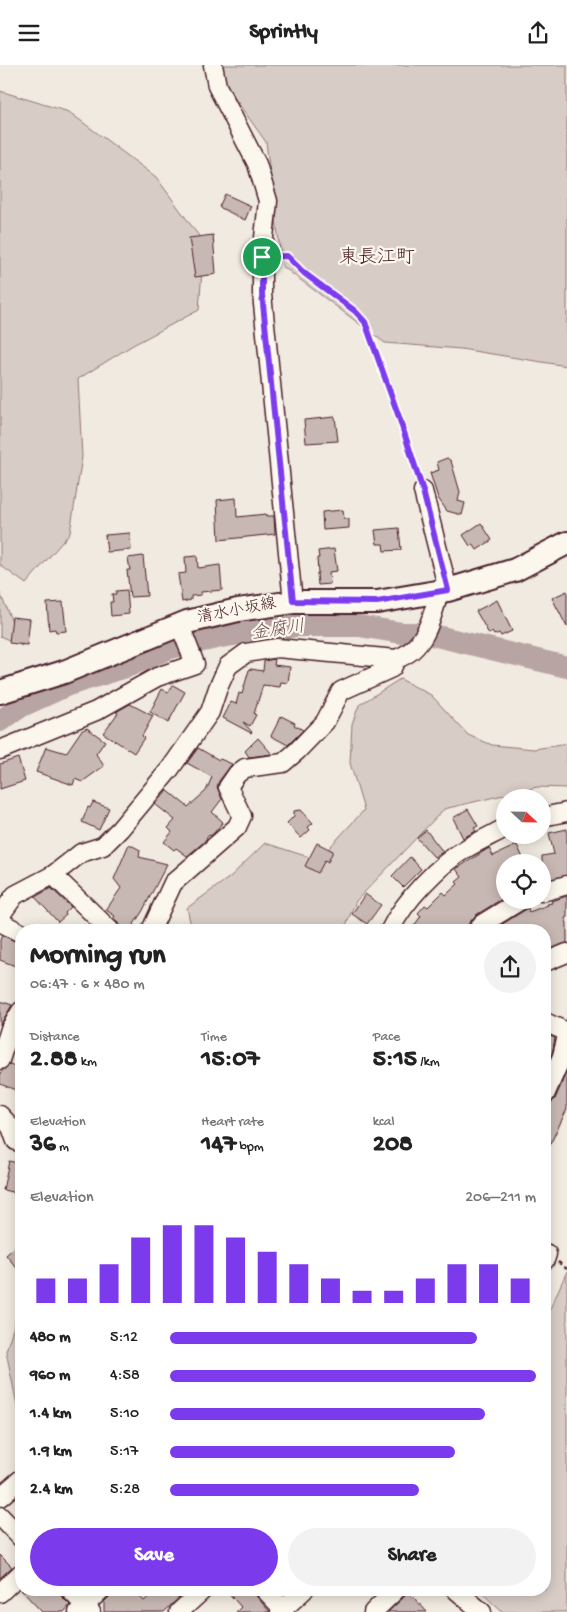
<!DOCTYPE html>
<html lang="en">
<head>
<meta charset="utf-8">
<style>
  body { margin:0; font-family:"Gochi Hand","Klee One",sans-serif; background:#f2f2f2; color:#222; height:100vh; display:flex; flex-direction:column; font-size:19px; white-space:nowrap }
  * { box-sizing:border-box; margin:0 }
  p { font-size:16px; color:#767676 }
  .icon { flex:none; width:28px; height:28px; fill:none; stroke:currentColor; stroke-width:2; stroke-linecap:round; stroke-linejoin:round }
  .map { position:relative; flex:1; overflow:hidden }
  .details { position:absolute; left:15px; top:859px; width:536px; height:672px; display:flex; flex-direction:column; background:#fff; border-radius:20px; box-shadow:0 2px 12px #0003 }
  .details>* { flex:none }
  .needle { width:32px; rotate:112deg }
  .buttons { position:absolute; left:496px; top:724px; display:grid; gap:10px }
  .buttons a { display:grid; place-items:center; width:55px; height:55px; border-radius:50%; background:#fff; box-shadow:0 2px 12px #0003; font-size:25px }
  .pin { position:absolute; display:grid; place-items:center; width:42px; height:42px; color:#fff; margin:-21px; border:2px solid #fff; border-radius:50%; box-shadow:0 1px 5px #0007 }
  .round { display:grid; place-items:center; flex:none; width:52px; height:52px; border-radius:26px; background:#f2f2f2 }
  .headline { display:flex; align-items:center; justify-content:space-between; height:85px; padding:0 15px }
  h1 { font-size:28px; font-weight:800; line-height:38px }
  .stats { display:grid; grid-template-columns:repeat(3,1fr); gap:8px; height:85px; padding:5px 15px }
  .stats div { display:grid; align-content:center }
  .stats b { font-size:25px; font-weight:800 }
  .stats small { font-size:14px; font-weight:400 }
  .stats p { font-size:14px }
  .chart { height:140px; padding:10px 15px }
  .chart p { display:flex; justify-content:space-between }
  .chart svg { width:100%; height:90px; margin-top:5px; stroke:#7c3aed; stroke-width:6 }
  .button { display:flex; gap:10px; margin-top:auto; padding:10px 15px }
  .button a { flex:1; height:58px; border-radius:30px; background:#7c3aed; color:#fff; font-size:20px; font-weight:800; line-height:58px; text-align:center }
  .button a+a { background:#f2f2f2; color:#222 }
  ul { padding:0 15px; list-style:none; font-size:16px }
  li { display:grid; grid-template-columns:80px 60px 1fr; align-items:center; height:38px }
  li i { height:12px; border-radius:6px; background:#7c3aed }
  header { display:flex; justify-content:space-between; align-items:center; height:65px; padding:0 15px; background:#fff; font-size:22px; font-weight:800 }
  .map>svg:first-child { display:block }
  .green { fill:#d8ccc6; stroke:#917678 }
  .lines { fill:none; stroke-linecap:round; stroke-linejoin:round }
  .river { stroke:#b8a4a2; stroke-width:22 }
  .building { fill:#c8b8b3; stroke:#4a1f2b }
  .minor-casing { stroke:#4a1f2b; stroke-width:21 }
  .major-casing { stroke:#4a1f2b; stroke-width:26 }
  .path { stroke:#4a1f2b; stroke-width:2.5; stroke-dasharray:4 4; stroke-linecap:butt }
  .minor { stroke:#fbf7ec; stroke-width:18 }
  .major { stroke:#fbf7ec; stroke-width:22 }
  .route-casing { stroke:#fff; stroke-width:10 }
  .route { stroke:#7c3aed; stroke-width:6 }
  .labels { text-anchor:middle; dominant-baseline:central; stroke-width:4.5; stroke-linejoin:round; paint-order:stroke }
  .street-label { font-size:16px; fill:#4a1f2b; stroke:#fbf7ec }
  .water-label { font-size:18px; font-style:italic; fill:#704e55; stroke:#fbf7ec }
  .quarter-label { font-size:19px; fill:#4a1f2b; stroke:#fbf7ec }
</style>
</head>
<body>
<header><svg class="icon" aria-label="menu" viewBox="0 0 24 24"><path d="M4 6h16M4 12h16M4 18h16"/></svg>Sprintly<svg class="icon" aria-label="share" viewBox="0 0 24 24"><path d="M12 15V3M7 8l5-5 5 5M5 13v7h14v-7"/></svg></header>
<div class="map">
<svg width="567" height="1547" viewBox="0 0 567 1547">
  <rect width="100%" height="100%" fill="#f0eae0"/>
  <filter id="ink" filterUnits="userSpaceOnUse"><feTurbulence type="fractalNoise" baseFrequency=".02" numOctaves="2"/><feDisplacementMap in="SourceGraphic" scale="10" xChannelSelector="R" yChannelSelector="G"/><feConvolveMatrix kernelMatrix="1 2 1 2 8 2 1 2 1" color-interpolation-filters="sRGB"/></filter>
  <g filter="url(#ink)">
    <!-- green -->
    <g class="green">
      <path d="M221,0H567V301L461,284L385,278L282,201L266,77L223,17Z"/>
      <path d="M0,26L69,47L156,112L204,178L199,245L133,280L78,314L82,392L70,468L26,519L0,500Z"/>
      <path d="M0,528L22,581L0,571Z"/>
      <path d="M400,614L431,630L468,670L492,680L534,684L567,679V723L537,722L444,744L356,836L344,865H192L187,843L230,812L265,778L318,795L364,745L350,698L352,659L359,640Z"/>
      <path d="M567,1206V1547H502L479,1525H545V1255Z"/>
      <path d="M21,1238V1340H17L6,1286Z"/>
    </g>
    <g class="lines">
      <!-- river -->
      <path class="river" d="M0,656L22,641L68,620L129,601L170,583L226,571L296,561H359L402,568H424L567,602"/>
    </g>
    <!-- building -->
    <g class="building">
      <path d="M225,129L251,141L245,155L219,142Z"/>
      <path d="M213,170L216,209L195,212L189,173Z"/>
      <path d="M335,352L338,376L306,378L304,355Z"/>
      <path d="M447,393L451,396L460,427L458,436L465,438L462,450L447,446L438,433L430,408L439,405L437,397Z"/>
      <path d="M236,433L237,452L266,449V451H274L275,469L219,475L217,435Z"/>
      <path d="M343,445L344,454H349V463L323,465L322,447Z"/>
      <path d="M481,458L492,475L477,485L473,479L470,481L463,470Z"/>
      <path d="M399,463L401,485L384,486L383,479H377L375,465Z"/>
      <path d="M130,468L131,485L107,487L105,470Z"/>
      <path d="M334,484L337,506L329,507L330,519L318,520L317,508H318L317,493H319L318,486Z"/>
      <path d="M143,491L147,531L130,532L127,505H130L128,493Z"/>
      <path d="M197,491L198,503L220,500L222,525L201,527V530L191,531V535L182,537L178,509L186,508L185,492Z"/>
      <path d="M127,525L129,549L111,551L110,537H113L112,529H116V526Z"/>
      <path d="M567,526V562L552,533Z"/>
      <path d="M497,535L512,566L501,571L499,568L494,570L492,567L489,569L476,546Z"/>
      <path d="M63,537L66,566L56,567L55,564L49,565L47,538Z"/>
      <path d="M12,552L30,554L27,580L9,578Z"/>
      <path d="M275,594L274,600L290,602L288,618L281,617L280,622L263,620L254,649L256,650L250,661L243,657L252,667L251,668L223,653L231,637L236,639L239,628L242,629L249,605L251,604L263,606L264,596Z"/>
      <path d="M173,620L185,627L168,658L150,647L162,624L168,628Z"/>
      <path d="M130,639L153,651L142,671L144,673L134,688L103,668L118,648L116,647Z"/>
      <path d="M281,651L295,658L294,660L303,665L288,680L271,671Z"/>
      <path d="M87,663L105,676L96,689L104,701L82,717L75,714L73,720L36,707L46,682L66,688L81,666Z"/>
      <path d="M258,673L272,689L249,692L245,686Z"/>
      <path d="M198,683L219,695L220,694L232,699L219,716L217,722L222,734L212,747L223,757L214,768L210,771L209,770L203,778L187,791L176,783L174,785L164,777L172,767L168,763L175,755L155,739L167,725L188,742L206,726L212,712L187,698Z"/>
      <path d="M18,693L25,716L0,724V699Z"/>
      <path d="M93,737L109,743L99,765L82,757L88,742L90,743Z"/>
      <path d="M468,744L478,761L474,763L476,766L463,773L453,753Z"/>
      <path d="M301,745L313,758L308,762L310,765L301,773L287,758L294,751V746Z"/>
      <path d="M567,764V810L547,815L545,809H542V791L554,789L549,768Z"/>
      <path d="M426,765L443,787L434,792L417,773Z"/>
      <path d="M317,778L333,786L328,797L325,795L318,808L305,801Z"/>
      <path d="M129,779L140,785L139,792L167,799L142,847L130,865H120L118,858L113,854L115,851L106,845L121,823L114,814Z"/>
      <path d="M517,780L524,795L517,798H505V803L501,805L505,814V832L476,850L469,858L467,865H419L414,861L421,851L418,848L425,840L428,842L443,827L446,830L458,819L456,817L462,812L456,804L489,783L493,791Z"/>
      <path d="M410,792L421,804L403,822L392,811Z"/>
      <path d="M51,823L71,842L65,848L66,850L58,857L35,832Z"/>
      <path d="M365,829L381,840L367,859L352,849Z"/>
      <path d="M567,831V852L565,853L567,858V878L545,886V865H493L528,843L529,847L548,840L547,839L552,838L551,836L555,835Z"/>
      <path d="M2,870L21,879V892L18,902L0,895V875Z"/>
      <path d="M0,936L12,940L0,960Z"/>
      <path d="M545,969L555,973L552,988L545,1000Z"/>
      <path d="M10,999L21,1004V1027L0,1019V1008Z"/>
      <path d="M567,1006V1044L545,1090V1045L547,1040L555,1034Z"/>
      <path d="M9,1096L21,1099V1129L3,1125Z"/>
      <path d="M21,1177V1208L6,1190Z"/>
      <path d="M0,1490L12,1502L0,1513Z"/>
      <path d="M21,1525H59L62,1532L70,1540L64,1547H42Z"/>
      <path d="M111,1525H134L144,1536L152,1529L154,1532L162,1525H187L164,1547H104V1537L109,1532Z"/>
      <path d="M226,1525H254L257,1532L270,1547H236L241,1542Z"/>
      <path d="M406,1526L416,1535L427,1547H388L403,1533Z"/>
    </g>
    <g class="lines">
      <defs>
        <g id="minor">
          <path d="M213,0L217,21L257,99L268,136L262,191V229L293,537"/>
          <path d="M423,426L448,525"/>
          <path d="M0,685L96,646L157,612L195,599L181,563L187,557"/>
          <path d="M542,752L567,747"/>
          <path d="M53,810L110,865"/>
          <path d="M542,827L567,820"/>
          <path d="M2,850V858L21,868"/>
          <path d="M0,851L15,830L53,810L81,788L103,781L120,764L170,704L210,647L218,623L228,601L246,588L277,583L396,594C425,585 432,553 439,527"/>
          <path d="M151,865L173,818L237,762L242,751L228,722L237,709L245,703L283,698L297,686L325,657L341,626L392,603L396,594"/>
          <path d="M390,865C404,836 439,799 467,783C479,776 492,770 505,763"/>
          <path d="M477,865L482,859L521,835"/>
          <path d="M545,897L567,888"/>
          <path d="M545,957L567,967"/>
          <path d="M0,995L10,964L21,946"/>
          <path d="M545,1030L562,991L567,971"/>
          <path d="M0,1050L11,1062L16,1076L21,1078"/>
          <path d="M545,1188L547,1189L545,1195"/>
          <path d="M0,1432L21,1414"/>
          <path d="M0,1451L21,1473"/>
          <path d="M70,1525L91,1547"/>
          <path d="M265,1525L283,1544"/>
          <path d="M456,1525L482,1547"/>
          <path d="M0,1528L21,1508"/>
          <path d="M78,1547L101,1525"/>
          <path d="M179,1547L203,1525"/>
          <path d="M280,1547L304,1525"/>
          <path d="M373,1547L396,1525"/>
        </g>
        <path id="major" d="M0,627L64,607L187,557L238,545L293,537H377L448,525L515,505L567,478"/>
      </defs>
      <!-- minor casing -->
      <use href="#minor" class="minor-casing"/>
      <!-- major casing -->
      <use href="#major" class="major-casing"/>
      <!-- path -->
      <g class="path">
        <path d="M276,191H287L304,209L355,246L365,257L399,352L418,412"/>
        <path d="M558,1197L567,1204"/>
      </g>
      <!-- minor -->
      <use href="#minor" class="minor"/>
      <!-- major -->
      <use href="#major" class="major"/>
    </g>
  </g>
  <g class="lines" filter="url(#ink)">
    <defs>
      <path id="route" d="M287,191L304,208L355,246L365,257L399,352L423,426L448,525L377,537L293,536L262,229V192Z"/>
    </defs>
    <!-- route casing -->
    <use href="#route" class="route-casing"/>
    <!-- route -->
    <use href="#route" class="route"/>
  </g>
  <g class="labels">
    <!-- street labels -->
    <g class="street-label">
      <text transform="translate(237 547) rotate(-11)">清水小坂線</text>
    </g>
    <!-- water labels -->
    <g class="water-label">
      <text transform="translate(278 566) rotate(-8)">金腐川</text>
    </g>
    <!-- quarter labels -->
    <g class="quarter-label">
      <text x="377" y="193">東長江町</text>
    </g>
  </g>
</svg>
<div class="buttons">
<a><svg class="needle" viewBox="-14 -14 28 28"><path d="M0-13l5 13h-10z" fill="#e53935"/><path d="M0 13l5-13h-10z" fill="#767676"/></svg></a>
<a><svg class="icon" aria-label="locate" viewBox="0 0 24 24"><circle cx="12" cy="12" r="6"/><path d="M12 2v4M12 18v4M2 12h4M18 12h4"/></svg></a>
</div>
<div class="pin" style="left:262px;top:192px;background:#1e9e55"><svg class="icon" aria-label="arrive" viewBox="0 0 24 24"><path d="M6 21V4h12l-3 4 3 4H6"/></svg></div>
<section class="details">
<div class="headline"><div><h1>Morning run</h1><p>06:47 · 6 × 480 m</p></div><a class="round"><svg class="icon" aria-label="share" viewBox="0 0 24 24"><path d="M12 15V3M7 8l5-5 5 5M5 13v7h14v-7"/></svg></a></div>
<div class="stats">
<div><p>Distance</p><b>2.88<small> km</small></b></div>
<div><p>Time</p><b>15:07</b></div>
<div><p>Pace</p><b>5:15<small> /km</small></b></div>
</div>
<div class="stats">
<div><p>Elevation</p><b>36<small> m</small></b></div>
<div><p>Heart rate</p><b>147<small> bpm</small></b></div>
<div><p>kcal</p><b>208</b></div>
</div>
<div class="chart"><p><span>Elevation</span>206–211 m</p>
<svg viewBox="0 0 160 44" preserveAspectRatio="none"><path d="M5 44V32M15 44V32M25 44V25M35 44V12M45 44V6M55 44V6M65 44V12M75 44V19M85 44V25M95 44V32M105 44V38M115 44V38M125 44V32M135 44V25M145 44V25M155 44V32"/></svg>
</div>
<ul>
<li><b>480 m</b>5:12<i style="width:84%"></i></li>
<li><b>960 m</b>4:58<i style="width:100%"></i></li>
<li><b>1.4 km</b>5:10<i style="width:86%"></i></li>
<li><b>1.9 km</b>5:17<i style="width:78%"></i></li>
<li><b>2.4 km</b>5:28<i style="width:68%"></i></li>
</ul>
<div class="button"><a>Save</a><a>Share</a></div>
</section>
</div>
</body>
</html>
